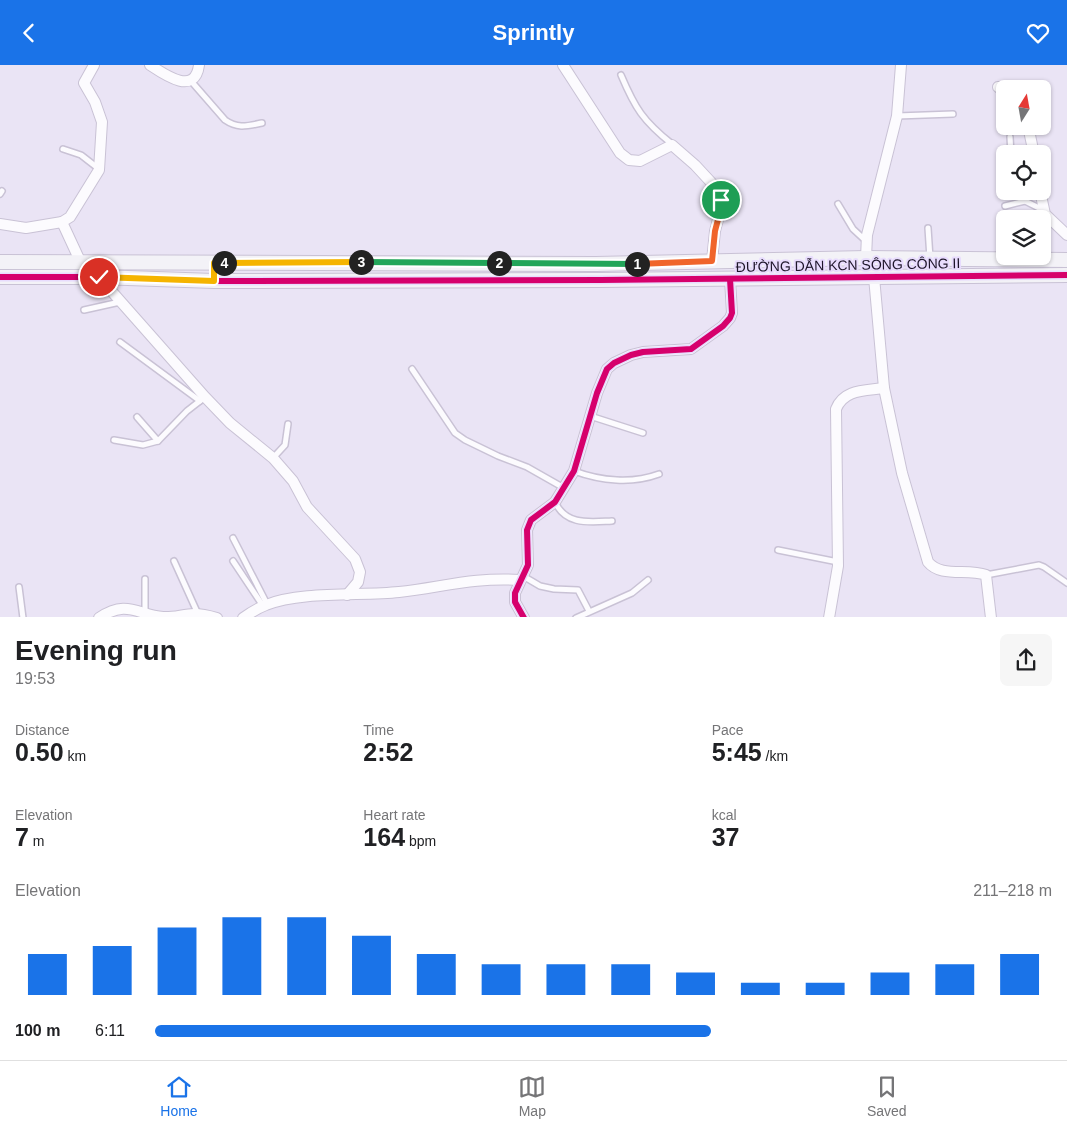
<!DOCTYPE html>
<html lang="en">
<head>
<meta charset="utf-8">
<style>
  body { margin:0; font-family:Arial,sans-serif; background:#f6f6f6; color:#202124; height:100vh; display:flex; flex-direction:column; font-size:19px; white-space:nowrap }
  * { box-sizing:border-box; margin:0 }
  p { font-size:16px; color:#757577 }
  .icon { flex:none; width:28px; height:28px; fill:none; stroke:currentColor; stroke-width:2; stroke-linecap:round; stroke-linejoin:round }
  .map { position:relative; height:552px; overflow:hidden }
  .drawer { display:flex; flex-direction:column; background:#fff; flex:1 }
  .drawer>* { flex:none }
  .needle { width:32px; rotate:11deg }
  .controls { position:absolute; left:996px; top:15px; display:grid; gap:10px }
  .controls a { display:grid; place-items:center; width:55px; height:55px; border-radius:8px; background:#fff; box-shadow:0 1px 4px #0004; font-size:25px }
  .pin { position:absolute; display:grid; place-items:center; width:42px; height:42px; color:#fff; margin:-21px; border:2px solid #fff; border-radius:50%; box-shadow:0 1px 5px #0007 }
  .km { position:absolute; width:25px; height:25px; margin:-12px; border-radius:50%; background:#222; color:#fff; font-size:14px; line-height:25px; text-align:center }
  .round { display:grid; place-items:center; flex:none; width:52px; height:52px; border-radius:8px; background:#f6f6f6 }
  .head { display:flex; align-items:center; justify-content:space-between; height:85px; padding:0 15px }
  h1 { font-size:28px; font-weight:600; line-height:38px }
  .stats { display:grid; grid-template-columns:repeat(3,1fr); gap:8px; height:85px; padding:5px 15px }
  .stats div { display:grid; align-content:center }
  .stats b { font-size:25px; font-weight:600 }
  .stats small { font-size:14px; font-weight:400 }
  .stats p { font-size:14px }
  .chart { height:140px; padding:10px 15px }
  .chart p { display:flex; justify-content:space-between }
  .chart svg { width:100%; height:90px; margin-top:5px; stroke:#1a73e8; stroke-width:6 }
  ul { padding:0 15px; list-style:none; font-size:16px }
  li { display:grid; grid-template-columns:80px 60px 1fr; align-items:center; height:38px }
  li i { height:12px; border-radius:6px; background:#1a73e8 }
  header { display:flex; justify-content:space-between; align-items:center; height:65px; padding:0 15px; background:#1a73e8; color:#fff; font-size:22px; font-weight:600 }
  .tabs { display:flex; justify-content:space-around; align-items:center; height:70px; border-top:1px solid #e0e0e0; background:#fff; font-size:14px; color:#757577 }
  .tabs a { display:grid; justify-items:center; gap:2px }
  .tabs .on { color:#1a73e8 }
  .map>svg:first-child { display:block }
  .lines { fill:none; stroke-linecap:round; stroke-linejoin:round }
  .lane-casing { stroke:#c9c2d5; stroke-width:8 }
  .street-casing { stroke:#c9c2d5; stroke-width:12 }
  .secondary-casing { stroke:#c9c2d5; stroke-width:16 }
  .lane { stroke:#fcfbfe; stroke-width:5 }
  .street { stroke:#fcfbfe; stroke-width:10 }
  .secondary { stroke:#f3f2f7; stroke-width:14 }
  .cycleway-casing { stroke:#e8dcfd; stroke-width:9 }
  .cycleway { stroke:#d6006c; stroke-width:6 }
  .split-1-casing { stroke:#fff; stroke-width:10 }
  .split-2-casing { stroke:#fff; stroke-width:10 }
  .split-3-casing { stroke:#fff; stroke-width:10 }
  .split-4-casing { stroke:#fff; stroke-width:10 }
  .split-5-casing { stroke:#fff; stroke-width:10 }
  .split-1 { stroke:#f0652b; stroke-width:6 }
  .split-2 { stroke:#22a559; stroke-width:6 }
  .split-3 { stroke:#22a559; stroke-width:6 }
  .split-4 { stroke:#f5b400; stroke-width:6 }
  .split-5 { stroke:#f5b400; stroke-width:6 }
  .labels { text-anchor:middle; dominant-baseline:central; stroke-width:4; stroke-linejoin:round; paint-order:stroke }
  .street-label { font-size:14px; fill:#1d1529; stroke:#e8dcfd }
</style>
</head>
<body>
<header><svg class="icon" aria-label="back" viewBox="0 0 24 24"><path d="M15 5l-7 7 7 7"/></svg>Sprintly<svg class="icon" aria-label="heart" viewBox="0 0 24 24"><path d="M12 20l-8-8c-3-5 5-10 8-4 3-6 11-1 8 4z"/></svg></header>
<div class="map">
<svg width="1067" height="553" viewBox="0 0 1067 553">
  <rect width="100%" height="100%" fill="#eae4f5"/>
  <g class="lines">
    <defs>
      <g id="lane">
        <path d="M621,10C635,43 643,56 672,79"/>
        <path d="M191,16L225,55C238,64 247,61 262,58"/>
        <path d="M897,51L953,49"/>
        <path d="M1010,72L1011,89"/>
        <path d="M63,84L81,90L99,104"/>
        <path d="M1018,126L1025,136L1043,145"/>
        <path d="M0,129L2,126"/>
        <path d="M838,139L853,164L866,176"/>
        <path d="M1005,141L1025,136"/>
        <path d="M928,163L930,193"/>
        <path d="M84,245L120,237"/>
        <path d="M120,277L200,336"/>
        <path d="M412,304L455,368L465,375L498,391L527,402L564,423"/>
        <path d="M590,351L643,368"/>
        <path d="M137,352L158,376"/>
        <path d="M114,375L143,380L158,376L187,346L205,332"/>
        <path d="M273,393L285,380L288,359"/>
        <path d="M574,406C601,416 632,419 659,409"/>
        <path d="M555,437C566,461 590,457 612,456"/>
        <path d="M233,473L267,539"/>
        <path d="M778,485L838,497"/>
        <path d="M174,496L198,549"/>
        <path d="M233,496L263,541"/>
        <path d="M986,510L1039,500L1044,502L1067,518"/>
        <path d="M523,511L540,521L554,524L578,525L589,546"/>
        <path d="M145,514V547"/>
        <path d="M19,522L23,553"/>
        <path d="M576,553L632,528L648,515"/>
      </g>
      <g id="street">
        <path d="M150,0C165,10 195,31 199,0"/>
        <path d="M563,0L620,88L629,95L640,96L672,80L695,100L720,127V147L715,166L712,196"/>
        <path d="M998,22L1005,28"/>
        <path d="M1028,61L1034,89"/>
        <path d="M1040,126L1045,149L1067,170"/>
        <path d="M0,159L26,163L62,157"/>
        <path d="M866,193L867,170L897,51L901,0"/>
        <path d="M81,198L62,157L70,152L99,105L102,57L95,37L84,18L94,0"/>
        <path d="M99,212L205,332L230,358L273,393L293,416L307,442L355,494L360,507L358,517L347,530"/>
        <path d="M874,212L884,323L902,408L928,497C941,513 967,503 986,510L991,553"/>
        <path d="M99,553C127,534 138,550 163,552C173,553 184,549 194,549C202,549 210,551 217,553"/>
        <path d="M243,553C250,548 258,543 266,540C300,526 361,531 399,527C443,522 474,512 520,515"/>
        <path d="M524,553L515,537V528L528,500L527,465L531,455L555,437L574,406L597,328L607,304L614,298L631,290L643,287L691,284L723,261L730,253L732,248L730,214"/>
        <path d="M829,553L838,501L836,344C844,324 865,326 884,323"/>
      </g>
      <g id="secondary">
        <path d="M0,197L596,199L866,193L1067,195"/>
        <path d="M0,212H99L214,216L600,215L1067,210"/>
      </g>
    </defs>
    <!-- lane casing -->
    <use href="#lane" class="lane-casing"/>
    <!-- street casing -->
    <use href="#street" class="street-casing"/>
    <!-- secondary casing -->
    <use href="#secondary" class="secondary-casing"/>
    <!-- lane -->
    <use href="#lane" class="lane"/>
    <!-- street -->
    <use href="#street" class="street"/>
    <!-- secondary -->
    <use href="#secondary" class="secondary"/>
    <defs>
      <g id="cycleway">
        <path d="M0,212H99L214,216L600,215L1067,210"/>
        <path d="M524,553L515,537V528L528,500L527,465L531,455L555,437L574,406L597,328L607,304L614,298L631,290L643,287L691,284L723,261L730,253L732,248L730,214"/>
      </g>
    </defs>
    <!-- cycleway casing -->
    <use href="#cycleway" class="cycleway-casing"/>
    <!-- cycleway -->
    <use href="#cycleway" class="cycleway"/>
  </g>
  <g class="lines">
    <defs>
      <path id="split-1" d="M637,199L712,196L715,166L720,147L721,135"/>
      <path id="split-2" d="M499,198L637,199"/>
      <path id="split-3" d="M361,197L499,198"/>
      <path id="split-4" d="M224,198L361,197"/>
      <path id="split-5" d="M99,212L214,216V198H224"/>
    </defs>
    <!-- split-1 casing -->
    <use href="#split-1" class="split-1-casing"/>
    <!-- split-2 casing -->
    <use href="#split-2" class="split-2-casing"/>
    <!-- split-3 casing -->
    <use href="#split-3" class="split-3-casing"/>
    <!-- split-4 casing -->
    <use href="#split-4" class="split-4-casing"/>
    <!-- split-5 casing -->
    <use href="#split-5" class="split-5-casing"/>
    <!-- split-1 -->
    <use href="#split-1" class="split-1"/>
    <!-- split-2 -->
    <use href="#split-2" class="split-2"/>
    <!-- split-3 -->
    <use href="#split-3" class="split-3"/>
    <!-- split-4 -->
    <use href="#split-4" class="split-4"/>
    <!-- split-5 -->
    <use href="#split-5" class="split-5"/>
  </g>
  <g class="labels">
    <!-- street labels -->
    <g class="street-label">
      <text transform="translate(848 200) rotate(-1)">ĐƯỜNG DẪN KCN SÔNG CÔNG II</text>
    </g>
  </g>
</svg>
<div class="controls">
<a><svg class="needle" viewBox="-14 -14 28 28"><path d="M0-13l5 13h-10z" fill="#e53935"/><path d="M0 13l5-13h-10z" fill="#757577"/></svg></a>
<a><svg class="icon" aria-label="locate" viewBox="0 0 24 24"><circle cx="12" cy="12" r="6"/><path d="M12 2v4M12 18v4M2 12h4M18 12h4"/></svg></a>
<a><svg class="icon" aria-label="layers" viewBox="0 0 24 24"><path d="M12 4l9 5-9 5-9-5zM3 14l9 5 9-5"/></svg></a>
</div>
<div class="pin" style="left:721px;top:135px;background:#1e9e55"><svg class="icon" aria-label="arrive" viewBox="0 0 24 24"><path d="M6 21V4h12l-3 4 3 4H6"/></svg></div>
<div class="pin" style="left:99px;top:212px;background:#d93025"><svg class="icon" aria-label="check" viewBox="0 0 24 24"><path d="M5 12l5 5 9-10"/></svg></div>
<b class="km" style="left:637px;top:199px">1</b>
<b class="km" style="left:499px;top:198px">2</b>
<b class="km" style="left:361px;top:197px">3</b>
<b class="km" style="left:224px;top:198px">4</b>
</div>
<section class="drawer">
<div class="head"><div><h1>Evening run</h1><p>19:53</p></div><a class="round"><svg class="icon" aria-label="share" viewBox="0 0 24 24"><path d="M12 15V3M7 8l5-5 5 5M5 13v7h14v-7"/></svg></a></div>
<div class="stats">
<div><p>Distance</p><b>0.50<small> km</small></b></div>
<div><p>Time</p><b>2:52</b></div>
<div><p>Pace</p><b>5:45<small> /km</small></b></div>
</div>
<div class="stats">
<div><p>Elevation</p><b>7<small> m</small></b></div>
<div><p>Heart rate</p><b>164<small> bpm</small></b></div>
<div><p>kcal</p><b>37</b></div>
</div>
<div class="chart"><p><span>Elevation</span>211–218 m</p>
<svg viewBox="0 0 160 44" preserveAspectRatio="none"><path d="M5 44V24M15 44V20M25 44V11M35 44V6M45 44V6M55 44V15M65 44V24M75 44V29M85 44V29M95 44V29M105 44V33M115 44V38M125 44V38M135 44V33M145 44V29M155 44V24"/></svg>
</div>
<ul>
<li><b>100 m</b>6:11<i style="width:62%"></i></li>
</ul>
</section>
<nav class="tabs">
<a class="on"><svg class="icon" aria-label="home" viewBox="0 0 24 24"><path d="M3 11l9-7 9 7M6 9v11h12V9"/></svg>Home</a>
<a><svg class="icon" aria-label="map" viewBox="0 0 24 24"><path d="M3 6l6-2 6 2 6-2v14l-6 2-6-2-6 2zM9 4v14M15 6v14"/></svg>Map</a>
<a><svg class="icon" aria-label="saved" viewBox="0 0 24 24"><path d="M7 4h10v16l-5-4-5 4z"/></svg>Saved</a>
</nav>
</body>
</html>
